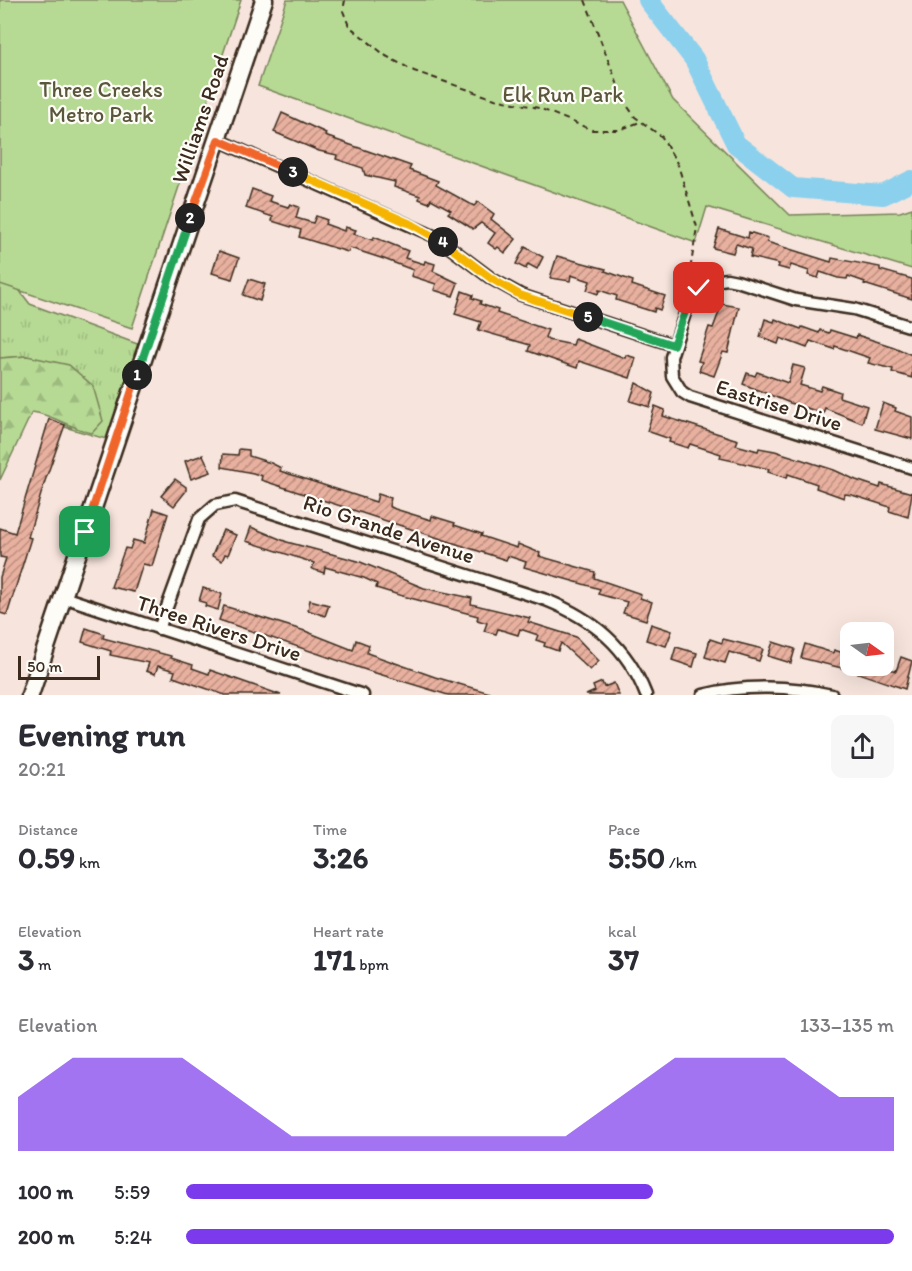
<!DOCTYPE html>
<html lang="en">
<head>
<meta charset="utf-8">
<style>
  body { margin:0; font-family:Itim,sans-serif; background:#f7f7f7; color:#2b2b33; height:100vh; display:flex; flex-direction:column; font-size:22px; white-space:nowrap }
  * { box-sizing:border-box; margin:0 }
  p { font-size:20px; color:#7c7c81 }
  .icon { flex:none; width:33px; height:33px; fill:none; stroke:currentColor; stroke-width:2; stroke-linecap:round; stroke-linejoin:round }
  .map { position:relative; height:695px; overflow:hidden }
  .details { display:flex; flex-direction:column; background:#fff; flex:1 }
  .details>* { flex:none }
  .needle { width:39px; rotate:104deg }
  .buttons { position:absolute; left:840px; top:622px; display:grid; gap:12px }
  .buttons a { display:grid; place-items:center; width:54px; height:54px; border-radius:12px; background:#fff; box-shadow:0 6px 24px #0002; font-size:30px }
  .scale { position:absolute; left:18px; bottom:15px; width:82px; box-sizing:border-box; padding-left:6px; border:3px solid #3b2a1e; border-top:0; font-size:16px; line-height:21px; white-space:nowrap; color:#3b2a1e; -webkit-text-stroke:4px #fdfcf7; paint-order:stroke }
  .pin { position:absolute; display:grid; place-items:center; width:51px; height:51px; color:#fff; margin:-26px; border-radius:12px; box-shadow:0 3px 9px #0006 }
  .km { position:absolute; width:30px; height:30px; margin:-15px; border-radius:50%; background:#222; color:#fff; font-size:16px; line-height:30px; text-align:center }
  .round { display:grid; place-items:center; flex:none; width:63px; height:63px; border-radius:12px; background:#f7f7f7 }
  .head { display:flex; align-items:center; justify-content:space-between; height:102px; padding:0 18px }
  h1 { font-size:33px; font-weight:800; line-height:45px }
  .metrics { display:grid; grid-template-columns:repeat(3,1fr); gap:9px; height:102px; padding:6px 18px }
  .metrics div { display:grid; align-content:center }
  .metrics b { font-size:30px; font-weight:800 }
  .metrics small { font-size:16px; font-weight:400 }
  .metrics p { font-size:16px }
  .chart { height:168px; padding:12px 18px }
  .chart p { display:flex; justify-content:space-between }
  .chart svg { width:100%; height:108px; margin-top:6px; fill:#7c3aed; opacity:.7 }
  ul { padding:0 18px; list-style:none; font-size:20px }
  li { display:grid; grid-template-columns:96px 72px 1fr; align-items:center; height:45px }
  li i { height:15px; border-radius:8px; background:#7c3aed }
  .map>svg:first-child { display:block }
  .grass { fill:url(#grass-tufts); stroke:#788259; stroke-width:1.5 }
  .forest { fill:url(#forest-firs); stroke:#788259; stroke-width:1.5 }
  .park { fill:#b6da94; stroke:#788259; stroke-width:1.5 }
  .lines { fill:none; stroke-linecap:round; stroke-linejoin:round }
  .river { stroke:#8bd0ed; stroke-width:20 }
  .building { fill:url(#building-hatch); stroke:#3b2a1e; stroke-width:1.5 }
  .street-casing { stroke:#3b2a1e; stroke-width:15 }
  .secondary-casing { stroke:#3b2a1e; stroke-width:21 }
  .path { stroke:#3b2a1e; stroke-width:2; stroke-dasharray:6 4.5; stroke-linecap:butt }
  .street { stroke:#fdfcf7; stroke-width:10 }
  .secondary { stroke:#fdfcf7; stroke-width:16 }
  .split-1-casing { stroke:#fff; stroke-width:12 }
  .split-2-casing { stroke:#fff; stroke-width:12 }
  .split-3-casing { stroke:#fff; stroke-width:12 }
  .split-4-casing { stroke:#fff; stroke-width:12 }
  .split-5-casing { stroke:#fff; stroke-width:12 }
  .split-6-casing { stroke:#fff; stroke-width:12 }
  .split-1 { stroke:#f0652b; stroke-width:8 }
  .split-2 { stroke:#22a559; stroke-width:8 }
  .split-3 { stroke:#f0652b; stroke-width:8 }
  .split-4 { stroke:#f5b400; stroke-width:8 }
  .split-5 { stroke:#f5b400; stroke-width:8 }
  .split-6 { stroke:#22a559; stroke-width:8 }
  .labels { text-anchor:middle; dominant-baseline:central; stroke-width:4.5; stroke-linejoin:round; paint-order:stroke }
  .park-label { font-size:22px; fill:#5a563c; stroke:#fdfcf7 }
  .street-label { font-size:22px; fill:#3b2a1e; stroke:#fdfcf7 }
</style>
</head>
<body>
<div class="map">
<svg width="912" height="695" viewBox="0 0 912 695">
  <defs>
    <pattern id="grass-tufts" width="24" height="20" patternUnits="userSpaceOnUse" patternTransform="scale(1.5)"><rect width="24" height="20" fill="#b6da94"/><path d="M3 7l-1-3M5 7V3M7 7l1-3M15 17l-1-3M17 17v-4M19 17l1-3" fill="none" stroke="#9dbb7f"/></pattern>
    <pattern id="forest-firs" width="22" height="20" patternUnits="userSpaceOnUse" patternTransform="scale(1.5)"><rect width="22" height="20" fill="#b6da94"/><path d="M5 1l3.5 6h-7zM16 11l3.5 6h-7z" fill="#9dbb7f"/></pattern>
    <pattern id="building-hatch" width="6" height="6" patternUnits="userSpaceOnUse" patternTransform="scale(1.5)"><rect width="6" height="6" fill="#e8b09f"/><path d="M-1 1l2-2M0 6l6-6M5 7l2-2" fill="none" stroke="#bd8f81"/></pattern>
  </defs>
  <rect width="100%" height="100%" fill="#f7e5dd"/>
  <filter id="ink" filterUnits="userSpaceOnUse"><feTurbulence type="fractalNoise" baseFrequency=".0167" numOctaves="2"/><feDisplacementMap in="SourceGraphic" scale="12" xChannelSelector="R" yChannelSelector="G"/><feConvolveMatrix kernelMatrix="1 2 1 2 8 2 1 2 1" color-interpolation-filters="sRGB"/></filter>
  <g filter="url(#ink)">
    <!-- grass -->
    <path class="grass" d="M0,265L30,304L140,345L109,437L106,439L64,427L66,425L72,429L27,356L0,358Z"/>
    <!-- forest -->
    <path class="forest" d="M27,356L69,365L93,386L103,421L92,433C70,428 54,415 32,412L0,480V358Z"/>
    <!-- park -->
    <g class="park">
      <path d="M0,0H241L132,328L0,284Z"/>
      <path d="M287,0H620L673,100L790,215L900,212L912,208V269L707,207L696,243L258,86Z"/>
    </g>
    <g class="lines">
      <!-- river -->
      <path class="river" d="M648,0L694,59L736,144L793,188L883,195L912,180"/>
    </g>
    <!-- building -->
    <g class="building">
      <path d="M282,113L326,133L325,136L411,166L409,170L438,181L436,185L474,206L478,202L494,214L491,219L516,239L505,253L498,247L496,249L488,243L495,233L481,223L473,229L448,213L451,210L431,199L429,203L419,199L420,196L394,187L395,182L365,175L363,168L336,159L337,155L319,151L274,132Z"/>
      <path d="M252,189L271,196L269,201L288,207L290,204L299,207L296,218L313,223L316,216L327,220L325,224L344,231L345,227L356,230L354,234L373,240L374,237L408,251L405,258L424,264L425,261L435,264L433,271L458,283L453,296L434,290L436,284L411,276L413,270L384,259L350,248L348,252L299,237L301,230L272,221L273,217L246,208Z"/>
      <path d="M719,229L748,238L749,232L768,238L767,242L831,262L832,258L880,267V270L912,279V299L864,284L865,282L848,276L847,279L838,278L820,272L818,278L808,275L809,271L791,265L789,270L778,267L779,264L750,257L752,249L736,244L733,253L713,248Z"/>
      <path d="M525,247L543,257L537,269L528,264L526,269L516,264Z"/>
      <path d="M219,251L239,258L232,279L212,273Z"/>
      <path d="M557,256L606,269L605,271L633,281L632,285L665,296L660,310L655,308L654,312L616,300L617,296L599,290L598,294L587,290L590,281L571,275L570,281L550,278Z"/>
      <path d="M249,279L265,284L260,301L243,295Z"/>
      <path d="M462,291L473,295L472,298L481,301L480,304L498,310L497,313L548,330L545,337L548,340L573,345L575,339L625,358L626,355L636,358L630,378L579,361L577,368L528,351L530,345L478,330L481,322L455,314Z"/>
      <path d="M722,304L739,307L728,353L723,352L714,376L699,371L702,362L698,361L709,327L713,328Z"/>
      <path d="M765,319L774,322L775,319L801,329L802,327L819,333L820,330L829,333L830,330L856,338L857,335L894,347L912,355V378L892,372L893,369L868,363L870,358L835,346L834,349L810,341L807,348L780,338L778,344L760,337Z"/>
      <path d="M793,365L805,368L800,385L820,391L822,386L840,392L839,397L867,406L862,423L825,408L823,413L790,403L743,384L747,373L755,376L757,372L788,383Z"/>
      <path d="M636,383L654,393L650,407L630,401Z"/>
      <path d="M883,403L896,408L895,411L912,417V439L875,429Z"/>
      <path d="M655,406L665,410L663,416L738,440L736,445L758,451L759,448L775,451L834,470L856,480L880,488L881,484L912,493L908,517L889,511L890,507L852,495L845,494L844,498L816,488L817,484L788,474L787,478L768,472L769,469L720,458L721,454L690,444L688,448L669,442L670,439L647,431Z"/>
      <path d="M49,419L65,425L45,481L28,537L31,538L7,615L0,613V577L6,558L0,557V528L15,533Z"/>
      <path d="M239,449L249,450V456L271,463L281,468L280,471L376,502L378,494L391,498L389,506L395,509L431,520L432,516L455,523L454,525L482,534L481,536L517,548L518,544L540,553L539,556L595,572L594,578L641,594L640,598L652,602L646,620L623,613L627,602L598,594L600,589L524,567L526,562L508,556L506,560L261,480L262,476L253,473L222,467L223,454L238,455Z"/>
      <path d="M203,455L211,472L191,479L185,461Z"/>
      <path d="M175,479L186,487V491L174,506L161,496Z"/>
      <path d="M154,509L168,514L152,566L143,564L134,592L111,587L125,548L130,549L133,540L144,543Z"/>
      <path d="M251,527L287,542L358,561L424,588L472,598L471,604L530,618L528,622L576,637L599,661L590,670L561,643L558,651L544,646L545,643L536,640L538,635L520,629L518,635L498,629L496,634L484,631L487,623L477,620L478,616L399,595L376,588L377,584L364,578L325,567L324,573L312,569L314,563L246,541Z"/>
      <path d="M223,530L236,535L228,555L225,554L222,561L212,556Z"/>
      <path d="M203,588L222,594L218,610L205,606L206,603L199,601Z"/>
      <path d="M310,600L329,605L325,616L308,610Z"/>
      <path d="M224,606L305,631L353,650L356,640L369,645L367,653L435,677L490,693V695H448L369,671L219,620Z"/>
      <path d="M651,624L672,631L666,646L646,640Z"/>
      <path d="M86,628L104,634L103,638L171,656V658L193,665L192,668L209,674L210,670L281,695H225L173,677L175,671L158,666L155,674L146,671L149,663L110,655L111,651L82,642Z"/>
      <path d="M710,639L722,643L723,639L763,649L759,661L729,652L725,663L705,657Z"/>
      <path d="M773,642L795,649L791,663L768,656Z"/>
      <path d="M805,644L833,653L834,650L850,655V666H881L896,671L901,657L912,661L905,689L850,670L801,658Z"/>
      <path d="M676,647L697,653L693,667L672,660Z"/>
      <path d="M602,682L604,687L614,683L619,695H586L595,691L593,686Z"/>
    </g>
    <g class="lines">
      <defs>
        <g id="street">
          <path d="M218,140L436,237L492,279L521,295L673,345"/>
          <path d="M912,327L854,309L796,300L737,281L727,279L708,282L699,288L688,304L671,357L672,376L682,392L690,397L912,468"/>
          <path d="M63,597L363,695"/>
          <path d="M159,629L199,519L215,505L235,501L546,600C593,619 627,646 646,695"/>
          <path d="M703,695C744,684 791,686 832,695"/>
        </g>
        <path id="secondary" d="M30,695L264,0"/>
      </defs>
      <!-- street casing -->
      <use href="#street" class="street-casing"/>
      <!-- secondary casing -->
      <use href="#secondary" class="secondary-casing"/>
      <!-- path -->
      <g class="path">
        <path d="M345,0L343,11L349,26L386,56L414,71L495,99L539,108L592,130H619L640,122"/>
        <path d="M585,0L624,101L635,117L662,137L678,165L697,227L689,277L693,282"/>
      </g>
      <!-- street -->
      <use href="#street" class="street"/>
      <!-- secondary -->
      <use href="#secondary" class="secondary"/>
    </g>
  </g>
  <g class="lines" filter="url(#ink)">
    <defs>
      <path id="split-1" d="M85,532L137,375"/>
      <path id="split-2" d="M137,375L190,218"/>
      <path id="split-3" d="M190,218L218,140L293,172"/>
      <path id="split-4" d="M293,172L413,225L443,242"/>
      <path id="split-5" d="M443,242L492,279L520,295L588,317"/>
      <path id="split-6" d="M588,317L673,345L688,304L699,288"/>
    </defs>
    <!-- split-1 casing -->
    <use href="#split-1" class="split-1-casing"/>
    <!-- split-2 casing -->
    <use href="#split-2" class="split-2-casing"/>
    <!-- split-3 casing -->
    <use href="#split-3" class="split-3-casing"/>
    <!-- split-4 casing -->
    <use href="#split-4" class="split-4-casing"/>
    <!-- split-5 casing -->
    <use href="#split-5" class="split-5-casing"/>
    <!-- split-6 casing -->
    <use href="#split-6" class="split-6-casing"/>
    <!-- split-1 -->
    <use href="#split-1" class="split-1"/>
    <!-- split-2 -->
    <use href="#split-2" class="split-2"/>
    <!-- split-3 -->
    <use href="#split-3" class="split-3"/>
    <!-- split-4 -->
    <use href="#split-4" class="split-4"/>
    <!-- split-5 -->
    <use href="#split-5" class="split-5"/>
    <!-- split-6 -->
    <use href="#split-6" class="split-6"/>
  </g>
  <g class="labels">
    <!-- park labels -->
    <g class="park-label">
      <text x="101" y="89">Three Creeks<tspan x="101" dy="25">Metro Park</tspan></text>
      <text x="563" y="94">Elk Run Park</text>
    </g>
    <!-- street labels -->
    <g class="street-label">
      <text transform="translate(200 119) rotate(-71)">Williams Road</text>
      <text transform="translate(779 405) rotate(17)">Eastrise Drive</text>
      <text transform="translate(389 529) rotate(18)">Rio Grande Avenue</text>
      <text transform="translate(219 628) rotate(18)">Three Rivers Drive</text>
    </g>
  </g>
</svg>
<div class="buttons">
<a><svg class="needle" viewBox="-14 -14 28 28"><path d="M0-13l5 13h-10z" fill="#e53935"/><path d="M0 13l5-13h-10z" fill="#7c7c81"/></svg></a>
</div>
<div class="scale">50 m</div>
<div class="pin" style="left:85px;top:532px;background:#1e9e55"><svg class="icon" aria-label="arrive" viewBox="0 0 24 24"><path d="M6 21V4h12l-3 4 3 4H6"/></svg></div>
<div class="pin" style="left:699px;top:288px;background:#d93025"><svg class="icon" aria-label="check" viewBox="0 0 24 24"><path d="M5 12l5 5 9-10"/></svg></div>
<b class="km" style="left:137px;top:375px">1</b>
<b class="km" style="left:190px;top:218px">2</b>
<b class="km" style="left:293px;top:172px">3</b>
<b class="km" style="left:443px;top:242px">4</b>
<b class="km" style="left:588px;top:317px">5</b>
</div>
<section class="details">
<div class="head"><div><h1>Evening run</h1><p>20:21</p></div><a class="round"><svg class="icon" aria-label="share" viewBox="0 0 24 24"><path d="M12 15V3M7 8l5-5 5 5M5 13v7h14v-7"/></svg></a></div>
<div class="metrics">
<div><p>Distance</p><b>0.59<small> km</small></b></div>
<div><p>Time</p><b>3:26</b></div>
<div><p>Pace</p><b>5:50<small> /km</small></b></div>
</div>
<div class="metrics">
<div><p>Elevation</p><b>3<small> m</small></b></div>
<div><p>Heart rate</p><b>171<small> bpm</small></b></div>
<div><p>kcal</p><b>37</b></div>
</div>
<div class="chart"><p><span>Elevation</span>133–135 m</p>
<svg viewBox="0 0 160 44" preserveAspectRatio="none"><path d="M0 44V22L10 6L20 6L30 6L40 22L50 38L60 38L70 38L80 38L90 38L100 38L110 22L120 6L130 6L140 6L150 22L160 22V44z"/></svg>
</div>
<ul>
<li><b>100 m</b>5:59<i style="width:66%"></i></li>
<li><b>200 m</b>5:24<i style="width:100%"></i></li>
</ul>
</section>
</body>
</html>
